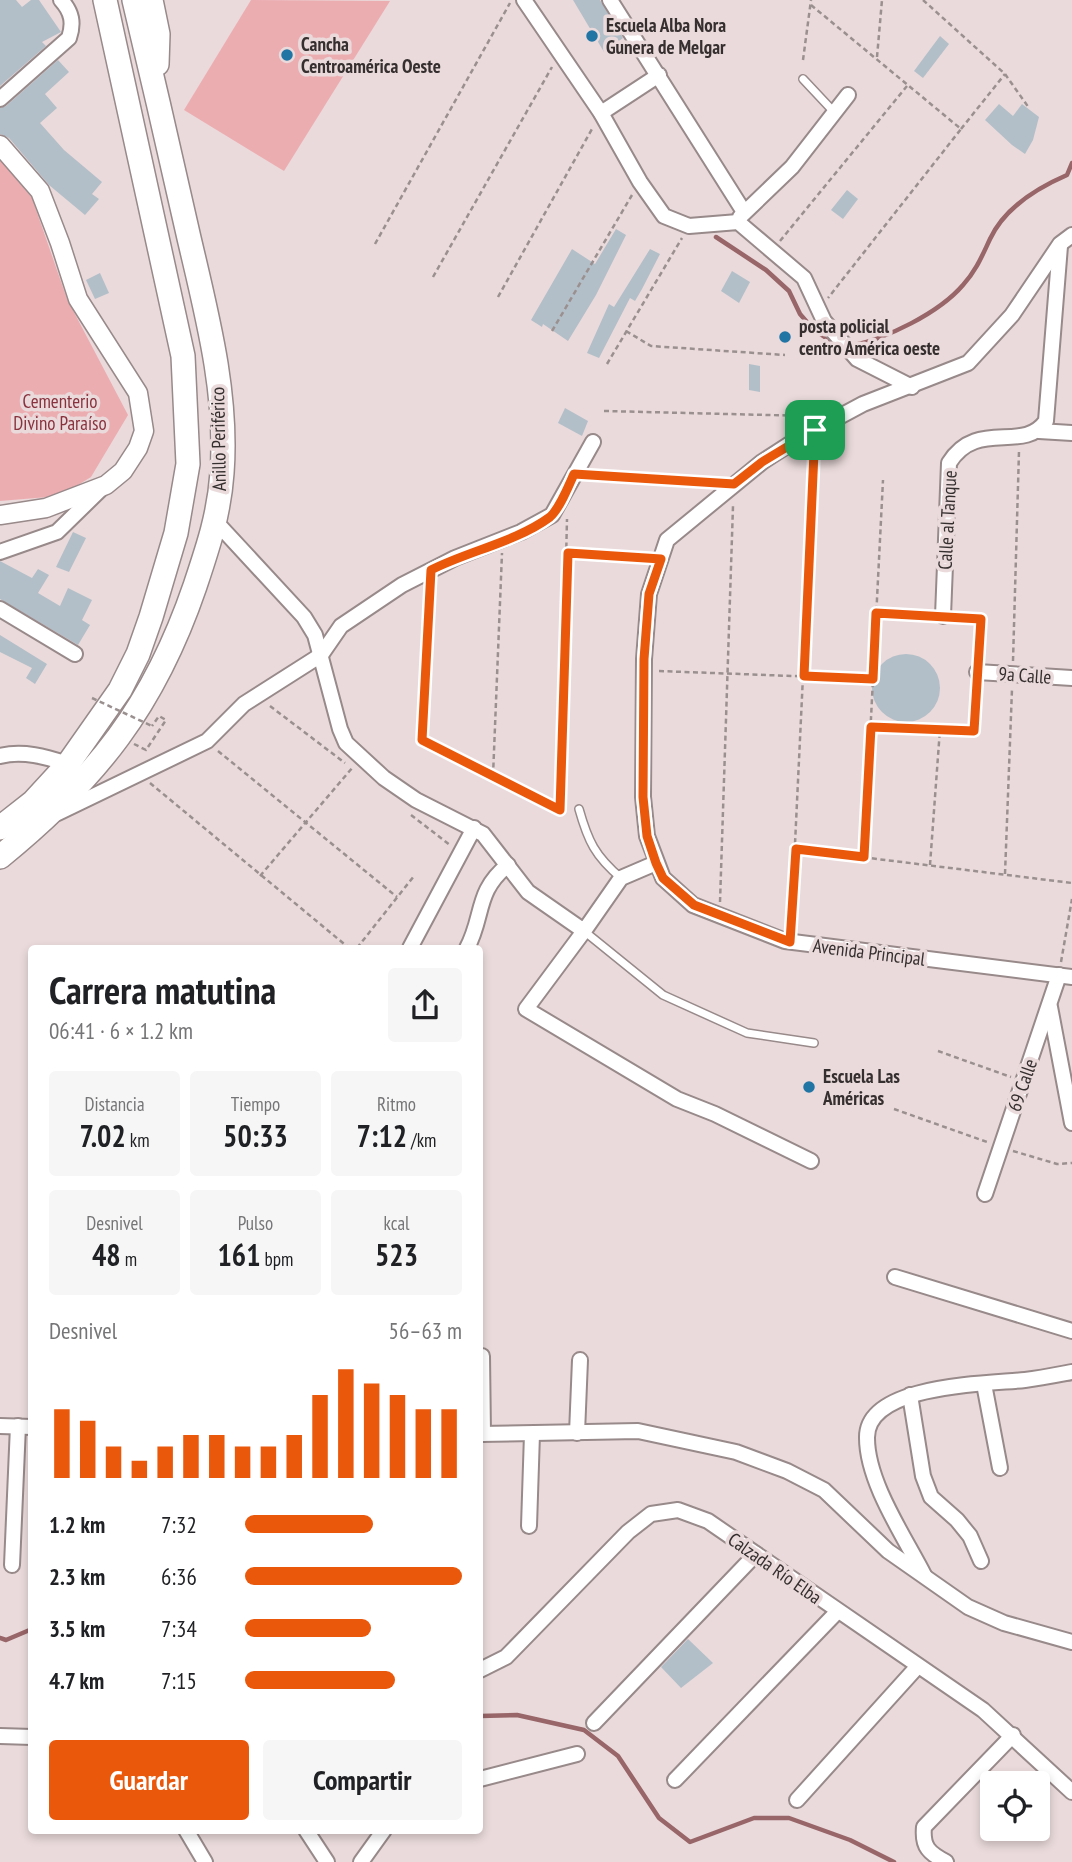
<!DOCTYPE html>
<html lang="es">
<head>
<meta charset="utf-8">
<style>
  body { margin:0; font-family:"PT Sans Narrow",sans-serif; background:#f6f6f6; color:#202124; height:100vh; display:flex; flex-direction:column; font-size:26px; white-space:nowrap }
  * { box-sizing:border-box; margin:0 }
  p { font-size:23px; color:#757577 }
  .icon { flex:none; width:38px; height:38px; fill:none; stroke:currentColor; stroke-width:2; stroke-linecap:round; stroke-linejoin:round }
  .map { position:relative; flex:1; overflow:hidden }
  .side { position:absolute; left:28px; top:945px; width:455px; height:889px; display:flex; flex-direction:column; background:#fff; border-radius:7px; box-shadow:0 4px 10px #0003 }
  .side>* { flex:none }
  .controls { position:absolute; left:980px; top:1771px; display:grid; gap:14px }
  .controls a { display:grid; place-items:center; width:70px; height:70px; border-radius:7px; background:#fff; box-shadow:0 4px 10px #0003; font-size:35px }
  .pin { position:absolute; display:grid; place-items:center; width:60px; height:60px; color:#fff; margin:-30px; border-radius:14px; box-shadow:0 4px 10px #0006 }
  .round { display:grid; place-items:center; flex:none; width:74px; height:74px; border-radius:7px; background:#f6f6f6 }
  .overview { display:flex; align-items:center; justify-content:space-between; height:119px; padding:0 21px }
  h1 { font-size:38px; font-weight:700; line-height:52px }
  .metrics { display:grid; grid-template-columns:repeat(3,1fr); gap:10px; height:119px; padding:7px 21px }
  .metrics div { display:grid; align-content:center; border-radius:7px; background:#f6f6f6; text-align:center }
  .metrics b { font-size:30px; font-weight:700 }
  .metrics small { font-size:19px; font-weight:400 }
  .metrics p { font-size:19px }
  .chart { height:196px; padding:14px 21px }
  .chart p { display:flex; justify-content:space-between }
  .chart svg { width:100%; height:126px; margin-top:7px; stroke:#ea580c; stroke-width:6 }
  .button { display:flex; gap:14px; margin-top:auto; padding:14px 21px }
  .button a { flex:1; height:80px; border-radius:7px; background:#ea580c; color:#fff; font-size:28px; font-weight:700; line-height:80px; text-align:center }
  .button a+a { background:#f6f6f6; color:#202124 }
  ul { padding:0 21px; list-style:none; font-size:23px }
  li { display:grid; grid-template-columns:112px 84px 1fr; align-items:center; height:52px }
  li i { height:18px; border-radius:9px; background:#ea580c }
  .map>svg:first-child { display:block }
  .green { fill:#ecadb1 }
  .lines { fill:none; stroke-linecap:round; stroke-linejoin:round }
  .stream { stroke:#986568; stroke-width:4.5 }
  .building { fill:#b3bfc8 }
  .service-casing { stroke:#98898a; stroke-width:10 }
  .minor-casing { stroke:#98898a; stroke-width:18 }
  .tertiary-casing { stroke:#98898a; stroke-width:21 }
  .trunk-casing { stroke:#98898a; stroke-width:26 }
  .path { stroke:#9b9090; stroke-width:2.5; stroke-dasharray:5 3.5; stroke-linecap:butt }
  .service { stroke:#fff; stroke-width:7 }
  .minor { stroke:#fff; stroke-width:14 }
  .tertiary { stroke:#fff; stroke-width:18 }
  .trunk { stroke:#fff; stroke-width:23 }
  .path-bridge { stroke:#9b9090; stroke-width:2.5; stroke-dasharray:5 3.5; stroke-linecap:butt }
  .route-casing { stroke:#fff; stroke-width:14 }
  .route { stroke:#ea580c; stroke-width:9 }
  .poi-dot { fill:#2175a5; stroke:#eadadb; stroke-width:2.5 }
  .labels { text-anchor:middle; dominant-baseline:central; stroke-width:7; stroke-linejoin:round; paint-order:stroke }
  .poi-label { font-size:19px; font-weight:bold; fill:#352f2f; stroke:#eadadb; text-anchor:start }
  .park-label { font-size:19px; fill:#89323e; stroke:#eadadb }
  .street-label { font-size:19px; fill:#352f2f; stroke:#eadadb }
</style>
</head>
<body>
<div class="map">
<svg width="1072" height="1862" viewBox="0 0 1072 1862">
  <rect width="100%" height="100%" fill="#eadadb"/>
  <!-- green -->
  <g class="green">
    <path d="M251,0L390,1L284,171L184,110Z"/>
    <path d="M0,159L32,198L67,299L128,415L91,477L60,496L0,501Z"/>
  </g>
  <g class="lines">
    <!-- stream -->
    <g class="stream">
      <path d="M716,237L766,270L789,291L800,314L813,329L839,347"/>
      <path d="M850,346C886,339 939,313 963,285C976,271 982,256 990,239C1005,207 1037,188 1067,175L1072,163"/>
      <path d="M0,1638L6,1640L32,1629"/>
      <path d="M480,1716L517,1715L584,1730L618,1756L659,1818L690,1842L754,1818H789L850,1840L894,1862"/>
    </g>
  </g>
  <!-- building -->
  <g class="building">
    <path d="M0,0H16L22,7L31,0H39L61,32L42,42L46,46L0,86Z"/>
    <path d="M573,0H600L623,38L604,52Z"/>
    <path d="M940,36L949,44L923,78L914,71Z"/>
    <path d="M58,60L69,72L45,94L57,108L40,123L64,150L102,182L92,194L99,199L85,215L49,185L9,138L0,134V108L6,106Z"/>
    <path d="M999,104L1013,116L1022,104L1039,117L1033,140L1025,154L1012,145L985,120Z"/>
    <path d="M847,190L858,199L843,219L831,210Z"/>
    <path d="M616,229L626,235L596,295L568,341L543,324L542,327L531,320L572,249L595,264Z"/>
    <path d="M650,249L660,254L642,289L635,301L630,298L599,358L587,353L609,304L614,307Z"/>
    <path d="M732,271L750,282L739,303L721,291Z"/>
    <path d="M100,273L109,293L95,299L86,280Z"/>
    <path d="M749,364L760,366V392L749,390Z"/>
    <path d="M565,408L588,421L582,436L558,423Z"/>
    <path d="M73,532L86,538L69,572L56,567Z"/>
    <path d="M0,561L32,578L38,569L49,575L38,593L60,606L68,588L92,600L82,620L90,625L78,645L0,599Z"/>
    <path d="M0,635L47,664L35,684L26,678L32,668L0,652Z"/>
    <circle cx="906" cy="688" r="34"/>
    <path d="M688,1639L713,1663L681,1688L661,1667Z"/>
  </g>
  <g class="lines">
    <defs>
      <g id="service">
        <path d="M803,79L834,112"/>
        <path d="M579,809C588,841 595,856 621,878"/>
        <path d="M584,931L663,995L747,1033L814,1043"/>
      </g>
      <g id="minor">
        <path d="M524,0L601,113L640,182L664,216L689,226L738,222L804,278L824,321L857,359L912,387"/>
        <path d="M610,0L744,212"/>
        <path d="M0,99L69,38C74,23 72,12 61,0"/>
        <path d="M601,113L659,75"/>
        <path d="M740,217L792,167L848,95"/>
        <path d="M1072,235L1060,244L1012,315L968,363L863,404L796,440L762,462L667,540L649,594L644,659L643,797L647,836L663,878L693,905L785,941L1072,977"/>
        <path d="M1039,431L1072,433"/>
        <path d="M217,523L304,617L315,635L340,729L346,743L384,778L416,800L483,834L528,892L584,931L621,878L656,863"/>
        <path d="M0,552L57,532L102,488"/>
        <path d="M0,609L75,654"/>
        <path d="M943,616L949,463C977,418 1023,454 1046,421L1060,246"/>
        <path d="M977,672L1072,678"/>
        <path d="M0,756C23,750 46,757 68,764"/>
        <path d="M58,813L207,741L244,704L321,655L341,626L402,585L455,558L521,532L552,515L593,442"/>
        <path d="M584,931L526,1009L677,1099L715,1114L811,1161"/>
        <path d="M410,948L474,828"/>
        <path d="M467,948C484,917 475,891 508,865"/>
        <path d="M1050,1007L1072,1123"/>
        <path d="M985,1194L1059,975"/>
        <path d="M895,1277L1072,1331"/>
        <path d="M482,1356L483,1434"/>
        <path d="M984,1384L1000,1468"/>
        <path d="M910,1395L923,1476L931,1497L957,1520L970,1536L981,1561"/>
        <path d="M0,1426L32,1427"/>
        <path d="M577,1433L580,1360"/>
        <path d="M480,1434L638,1431L736,1452L787,1471L824,1490L888,1551L968,1607L1004,1623L1072,1642"/>
        <path d="M529,1526L532,1434"/>
        <path d="M12,1565L18,1426"/>
        <path d="M924,1575C904,1536 867,1482 867,1438C866,1384 987,1384 1025,1380C1041,1378 1056,1375 1072,1372"/>
        <path d="M480,1670L506,1657L628,1532L651,1514L678,1510L708,1521L983,1710L1072,1792"/>
        <path d="M594,1723L756,1554"/>
        <path d="M0,1736L32,1737"/>
        <path d="M480,1779L577,1754"/>
        <path d="M675,1780L837,1612"/>
        <path d="M797,1800L918,1666"/>
        <path d="M186,1830L205,1862"/>
        <path d="M306,1830L327,1862"/>
        <path d="M361,1862L384,1830"/>
        <path d="M946,1862C929,1853 922,1847 924,1827L1013,1735"/>
      </g>
      <path id="tertiary" d="M0,145L40,191L60,243L78,299L138,393L144,431L138,448L123,471L106,485L46,508L0,515"/>
      <g id="trunk">
        <path d="M151,0L158,34L157,64"/>
        <path d="M0,828L33,802L68,764L120,690L138,654L151,617L176,533L188,464L183,356L105,0"/>
        <path d="M0,857C97,778 154,706 195,586C208,547 219,515 222,473C228,394 207,315 189,238C171,159 153,79 134,0"/>
      </g>
    </defs>
    <!-- service casing -->
    <use href="#service" class="service-casing"/>
    <!-- minor casing -->
    <use href="#minor" class="minor-casing"/>
    <!-- tertiary casing -->
    <use href="#tertiary" class="tertiary-casing"/>
    <!-- trunk casing -->
    <use href="#trunk" class="trunk-casing"/>
    <!-- path -->
    <g class="path">
      <path d="M923,0L1005,74L1029,108"/>
      <path d="M811,5L961,129L828,298"/>
      <path d="M877,57L882,0"/>
      <path d="M803,60L811,0"/>
      <path d="M961,129L1005,74"/>
      <path d="M780,241L907,86"/>
      <path d="M375,244L510,3"/>
      <path d="M433,277L552,67"/>
      <path d="M498,297L592,129"/>
      <path d="M552,331L632,195"/>
      <path d="M626,331L651,346L785,355"/>
      <path d="M607,364L682,238"/>
      <path d="M604,411L810,416"/>
      <path d="M591,476L714,483"/>
      <path d="M570,553L647,558"/>
      <path d="M430,588L422,740L560,810L567,519"/>
      <path d="M876,613L928,615"/>
      <path d="M955,617L981,619L978,660"/>
      <path d="M1013,661L1019,451"/>
      <path d="M659,671L873,679"/>
      <path d="M270,706L345,763"/>
      <path d="M871,727L974,731L977,687"/>
      <path d="M134,744L146,750L166,720L159,716L152,726"/>
      <path d="M218,751L397,897"/>
      <path d="M493,776L502,553"/>
      <path d="M150,783L349,948"/>
      <path d="M411,815L450,845"/>
      <path d="M796,849L1072,883"/>
      <path d="M864,857L883,480"/>
      <path d="M930,865L940,729"/>
      <path d="M1005,874L1012,689"/>
      <path d="M260,876L353,767"/>
      <path d="M720,902L733,506"/>
      <path d="M791,928L814,445"/>
      <path d="M357,948L414,876"/>
      <path d="M1061,962L1072,899"/>
      <path d="M938,1051L1011,1077"/>
      <path d="M894,1109L987,1142"/>
      <path d="M1013,1151L1057,1164L1072,1163"/>
    </g>
    <!-- service -->
    <use href="#service" class="service"/>
    <!-- minor -->
    <use href="#minor" class="minor"/>
    <!-- tertiary -->
    <use href="#tertiary" class="tertiary"/>
    <!-- trunk -->
    <use href="#trunk" class="trunk"/>
    <!-- path-bridge -->
    <path class="path-bridge" d="M92,698L152,726"/>
  </g>
  <g class="lines">
    <defs>
      <path id="route" d="M815,430L804,676L873,679L876,613L981,619L974,731L871,727L864,857L796,849L790,942L694,905L663,878L656,863L647,836L643,797L644,659L649,594L661,559L568,553L560,810L422,740L431,570C468,551 516,542 550,517C560,508 568,487 574,474L734,484L762,462Z"/>
    </defs>
    <!-- route casing -->
    <use href="#route" class="route-casing"/>
    <!-- route -->
    <use href="#route" class="route"/>
  </g>
  <!-- markers -->
  <g class="poi-dot">
    <circle cx="592" cy="36" r="7"/>
    <circle cx="287" cy="55" r="7"/>
    <circle cx="785" cy="337" r="7"/>
    <circle cx="809" cy="1087" r="7"/>
  </g>
  <g class="labels">
    <!-- poi labels -->
    <g class="poi-label">
      <text x="606" y="25">Escuela Alba Nora<tspan x="606" dy="22">Gunera de Melgar</tspan></text>
      <text x="301" y="44">Cancha<tspan x="301" dy="22">Centroamérica Oeste</tspan></text>
      <text x="799" y="326">posta policial<tspan x="799" dy="22">centro América oeste</tspan></text>
      <text x="823" y="1076">Escuela Las<tspan x="823" dy="22">Américas</tspan></text>
    </g>
    <!-- park labels -->
    <g class="park-label">
      <text x="60" y="401">Cementerio<tspan x="60" dy="22">Divino Paraíso</tspan></text>
    </g>
    <!-- street labels -->
    <g class="street-label">
      <text transform="translate(218 439) rotate(-91)">Anillo Periférico</text>
      <text transform="translate(947 520) rotate(-87)">Calle al Tanque</text>
      <text transform="translate(1025 675) rotate(4)">9a Calle</text>
      <text transform="translate(869 952) rotate(7)">Avenida Principal</text>
      <text transform="translate(1022 1085) rotate(-71)">69 Calle</text>
      <text transform="translate(775 1568) rotate(35)">Calzada Río Elba</text>
    </g>
  </g>
</svg>
<div class="controls">
<a><svg class="icon" aria-label="locate" viewBox="0 0 24 24"><circle cx="12" cy="12" r="6"/><path d="M12 2v4M12 18v4M2 12h4M18 12h4"/></svg></a>
</div>
<div class="pin" style="left:815px;top:430px;background:#1e9e55"><svg class="icon" aria-label="arrive" viewBox="0 0 24 24"><path d="M6 21V4h12l-3 4 3 4H6"/></svg></div>
<section class="side">
<div class="overview"><div><h1>Carrera matutina</h1><p>06:41 · 6 × 1.2 km</p></div><a class="round"><svg class="icon" aria-label="share" viewBox="0 0 24 24"><path d="M12 15V3M7 8l5-5 5 5M5 13v7h14v-7"/></svg></a></div>
<div class="metrics">
<div><p>Distancia</p><b>7.02<small> km</small></b></div>
<div><p>Tiempo</p><b>50:33</b></div>
<div><p>Ritmo</p><b>7:12<small> /km</small></b></div>
</div>
<div class="metrics">
<div><p>Desnivel</p><b>48<small> m</small></b></div>
<div><p>Pulso</p><b>161<small> bpm</small></b></div>
<div><p>kcal</p><b>523</b></div>
</div>
<div class="chart"><p><span>Desnivel</span>56–63 m</p>
<svg viewBox="0 0 160 44" preserveAspectRatio="none"><path d="M5 44V20M15 44V24M25 44V33M35 44V38M45 44V33M55 44V29M65 44V29M75 44V33M85 44V33M95 44V29M105 44V15M115 44V6M125 44V11M135 44V15M145 44V20M155 44V20"/></svg>
</div>
<ul>
<li><b>1.2 km</b>7:32<i style="width:59%"></i></li>
<li><b>2.3 km</b>6:36<i style="width:100%"></i></li>
<li><b>3.5 km</b>7:34<i style="width:58%"></i></li>
<li><b>4.7 km</b>7:15<i style="width:69%"></i></li>
</ul>
<div class="button"><a>Guardar</a><a>Compartir</a></div>
</section>
</div>
</body>
</html>
